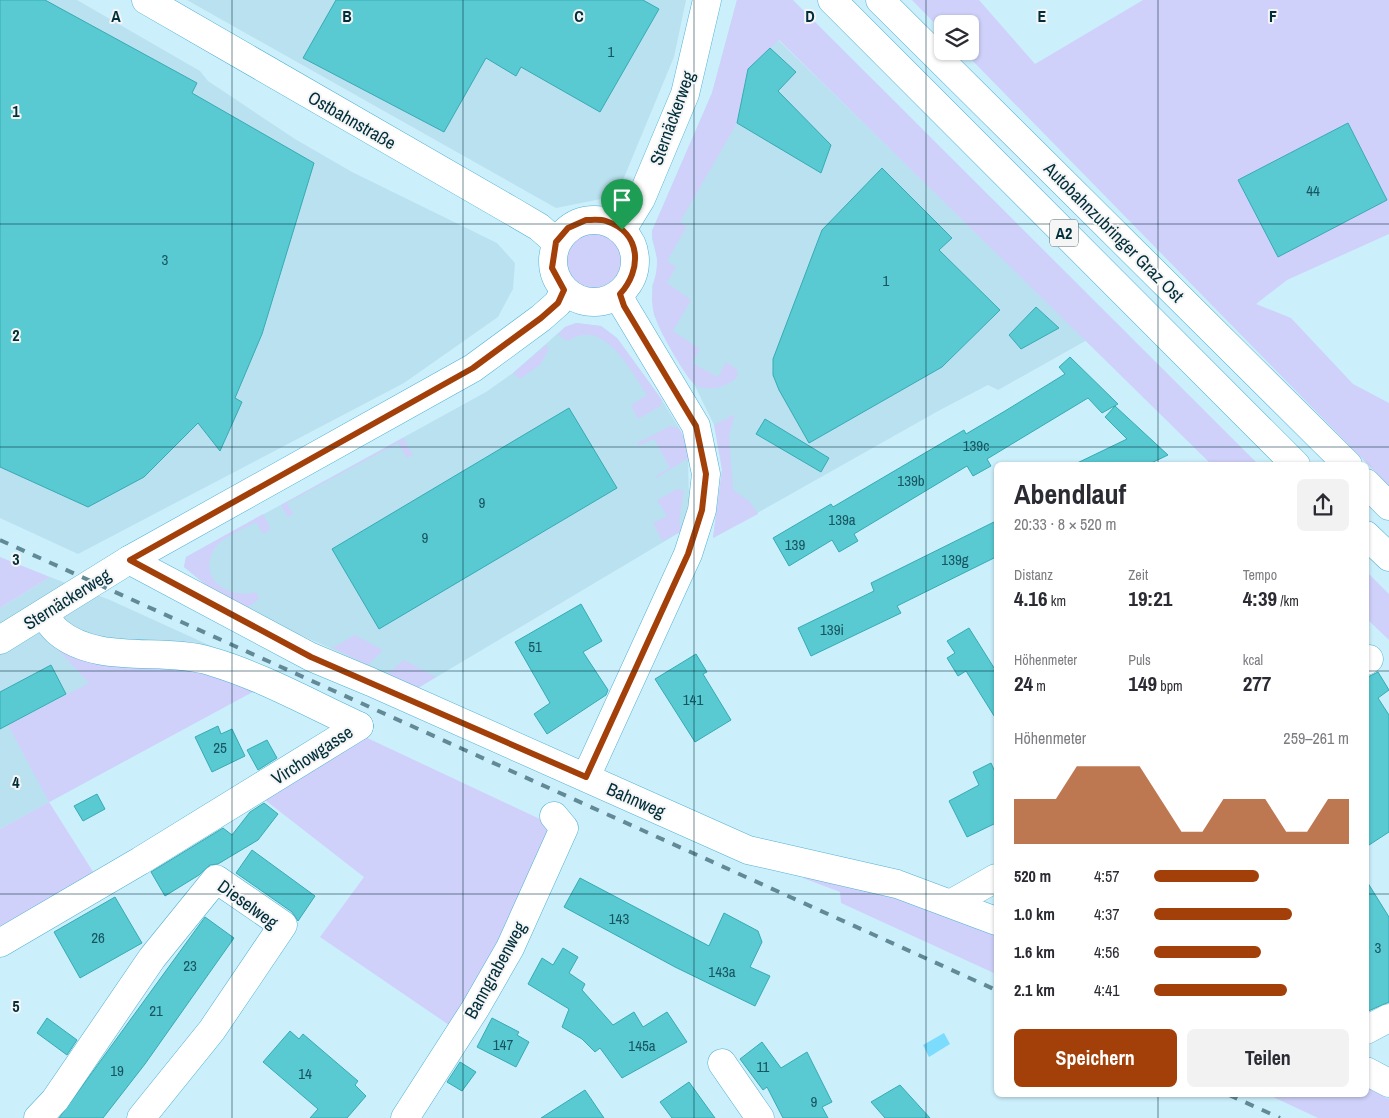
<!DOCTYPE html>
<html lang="de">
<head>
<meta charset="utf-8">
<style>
  body { margin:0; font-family:"Archivo Narrow",sans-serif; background:#f2f2f3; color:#2b2b33; height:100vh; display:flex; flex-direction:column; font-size:19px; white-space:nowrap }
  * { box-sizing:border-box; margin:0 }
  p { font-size:16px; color:#7c7c81 }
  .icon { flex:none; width:28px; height:28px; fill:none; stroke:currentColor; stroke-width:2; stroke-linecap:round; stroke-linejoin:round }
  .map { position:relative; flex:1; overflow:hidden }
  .sheet { position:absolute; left:994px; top:462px; width:375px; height:635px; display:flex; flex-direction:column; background:#fff; border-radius:8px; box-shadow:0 1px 4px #0004 }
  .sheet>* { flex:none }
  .fabs { position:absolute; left:934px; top:15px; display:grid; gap:10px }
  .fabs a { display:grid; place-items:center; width:45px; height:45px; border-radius:8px; background:#fff; box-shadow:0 1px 4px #0004; font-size:25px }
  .pin { position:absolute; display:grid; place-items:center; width:42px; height:42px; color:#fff; margin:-51px -21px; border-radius:50% 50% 50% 0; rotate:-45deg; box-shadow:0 0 5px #0007 }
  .pin .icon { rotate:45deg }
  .round { display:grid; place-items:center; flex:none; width:52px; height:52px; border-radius:8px; background:#f2f2f3 }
  .overview { display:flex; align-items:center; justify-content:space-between; height:85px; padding:0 20px }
  h1 { font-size:28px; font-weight:800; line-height:38px }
  .figures { display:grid; grid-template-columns:repeat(3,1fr); gap:8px; height:85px; padding:5px 20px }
  .figures div { display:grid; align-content:center }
  .figures b { font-size:21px; font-weight:800 }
  .figures small { font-size:14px; font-weight:400 }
  .figures p { font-size:14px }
  .chart { height:140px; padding:10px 20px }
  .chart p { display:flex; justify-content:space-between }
  .chart svg { width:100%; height:90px; margin-top:5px; fill:#a33f08; opacity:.7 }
  .primary-button { display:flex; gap:10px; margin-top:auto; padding:10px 20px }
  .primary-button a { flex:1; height:58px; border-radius:8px; background:#a33f08; color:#fff; font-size:20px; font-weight:800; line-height:58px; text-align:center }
  .primary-button a+a { background:#f2f2f3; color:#2b2b33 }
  ul { padding:0 20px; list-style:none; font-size:16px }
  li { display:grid; grid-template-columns:80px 60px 1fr; align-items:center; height:38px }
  li i { height:12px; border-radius:6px; background:#a33f08 }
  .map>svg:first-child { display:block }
  .built { fill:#bae1ef }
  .green { fill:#cfd1fa }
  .water { fill:#7cdcfd }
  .building { fill:#59c9d2; stroke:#36abb4 }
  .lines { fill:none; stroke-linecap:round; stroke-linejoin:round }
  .street-casing { stroke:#50b1d1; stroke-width:29 }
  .secondary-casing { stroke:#50b1d1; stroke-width:29 }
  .highway-casing { stroke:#50b1d1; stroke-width:29 }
  .street { stroke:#fff; stroke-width:28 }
  .secondary { stroke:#fff; stroke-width:28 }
  .highway { stroke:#fff; stroke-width:28 }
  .rail { stroke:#618996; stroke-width:4; stroke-dasharray:9 9; stroke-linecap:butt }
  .route-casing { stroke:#fff; stroke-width:10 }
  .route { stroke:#a33f08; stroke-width:6 }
  .grid { fill:none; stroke:#012e3b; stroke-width:1; stroke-opacity:0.55 }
  .labels { text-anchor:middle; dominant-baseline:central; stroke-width:4; stroke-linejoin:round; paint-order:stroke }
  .number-label { font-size:15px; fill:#175561 }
  .shield { fill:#f5f5f5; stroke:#4a6a73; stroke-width:1 }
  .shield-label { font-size:16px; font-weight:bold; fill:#012e3b }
  .street-label { font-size:18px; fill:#012e3b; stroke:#f5f5f5 }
  .grid-label { font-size:16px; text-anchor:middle; font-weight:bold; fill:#012e3b; stroke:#f5f5f5; stroke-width:4; stroke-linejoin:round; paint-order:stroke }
</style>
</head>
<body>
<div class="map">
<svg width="1389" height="1118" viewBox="0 0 1389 1118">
  <rect width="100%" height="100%" fill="#cceffc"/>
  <!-- built -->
  <g class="built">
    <path d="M0,0H77L200,71L208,81L295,139L352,172L497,243L515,263L513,289L498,317L404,383L78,554L0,518Z"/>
    <path d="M187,0H686L674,57L618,192L611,197L556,208Z"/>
    <path d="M737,0L1087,340L998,390L988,385L940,410L713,538L722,470L719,442L714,425L694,384L654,315L652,286L657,272V258L652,239V231L712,93Z"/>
    <path d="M576,323L601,326L617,338L662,400L679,428L686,442L688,458L689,500L682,531L418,688L272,622L217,594L184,567L186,557L486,392L513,373L565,327Z"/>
    <path d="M50,577L110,600L279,677L0,829V608Z"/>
  </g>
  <!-- green -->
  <g class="green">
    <path d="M737,0H793L1259,465H1212L779,40L748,69L737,123L680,222L687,226L667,261L676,267L667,283L691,300L673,331L700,349L692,363L718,377L726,362L737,369L738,376C729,387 705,394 693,383C684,374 656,326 654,313C648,291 657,281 657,261C657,250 652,241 652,231L712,93Z"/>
    <path d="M912,0H979L1035,64L1143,0H1389V234L1287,280L1256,304L1291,318L1353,384L1389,403V486L963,51H970V24H942V31Z"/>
    <path d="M597,233C615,238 629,255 619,274C615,281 609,286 601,288C563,297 551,235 597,233Z"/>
    <path d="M576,323L601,326L617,338L662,400L661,406L638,419L631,405L647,395C635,377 614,337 589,335C581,334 574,338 567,341L558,335L565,327Z"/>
    <path d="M546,345L549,348L541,364L520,379L513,373Z"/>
    <path d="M735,414L729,435L733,490L750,502L758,514L713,538L722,470L714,425Z"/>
    <path d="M670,426L679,428L686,442L688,458L657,478L656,476L670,468L654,439L638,446L637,443Z"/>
    <path d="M403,438L413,455L407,458L398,443L287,503L293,514L288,517L281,505Z"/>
    <path d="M677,489L684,491L679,521L682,531L662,541L653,523L667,516L657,500Z"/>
    <path d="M263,514L271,529L263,534L256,522C242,530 218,538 212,553C200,582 231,599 256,592L259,599L246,609L217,594L184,567L186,557Z"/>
    <path d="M0,557L50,577L0,608Z"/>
    <path d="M1366,571L1389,594V640L1366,618Z"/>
    <path d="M355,635L383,650L368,665L332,648Z"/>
    <path d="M49,640L176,662L262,687L49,802L97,878L0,934V829L49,802L8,725L89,683Z"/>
    <path d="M404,660L436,677L418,688L387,674Z"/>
    <path d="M363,736L542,820L548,833L481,985L449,1025L320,937L364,877L265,800Z"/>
    <path d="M816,872L930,906L996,935V974L841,903L840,892L803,878Z"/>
    <path d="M1366,1087L1389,1099V1118H1318L1269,1095H1366Z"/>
  </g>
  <!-- water -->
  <path class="water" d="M944,1033L950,1044L929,1057L923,1045Z"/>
  <!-- building -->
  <g class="building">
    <path d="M0,0H45L197,83L192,93L314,163L262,334L235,398L242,402L220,451L198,423L144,477L88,507L0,467Z"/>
    <path d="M336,0H643L659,9L600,112L521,67L516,76L486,58L444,132L303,58Z"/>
    <path d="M770,48L796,72L778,91L831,145L821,173L737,123L748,69Z"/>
    <path d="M1348,123L1387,200L1278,257L1238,180Z"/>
    <path d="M882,168L952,238L939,250L1000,310L942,367L809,443L779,390L773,375V359L822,230Z"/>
    <path d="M1036,307L1059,328L1021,349L1009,335Z"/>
    <path d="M1070,357L1118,404L1102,413L1088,398L987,459L991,466L973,476L967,466L854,534L858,541L839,552L832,540L789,566L773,538L831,504L833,507L964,430L966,434L1005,411L1065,374L1059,367Z"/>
    <path d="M1115,406L1168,455L1147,465H1073L1127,439L1105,417Z"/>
    <path d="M569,408L617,488L379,629L332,549Z"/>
    <path d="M765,419L829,458L821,472L756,434Z"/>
    <path d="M996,521V557L897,606L901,613L811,656L798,628L874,591L871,583Z"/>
    <path d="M581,604L602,641L583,652L608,690L606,695L547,734L534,714L550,703L515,642Z"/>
    <path d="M969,628L996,671V719L966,671L958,676L947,658L955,653L947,641Z"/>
    <path d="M696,654L707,672L703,674L731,720L695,742L655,679Z"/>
    <path d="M51,665L66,694L0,729V692Z"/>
    <path d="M1378,672L1389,690L1378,698L1389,715V832L1366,847V678Z"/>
    <path d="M218,726L221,734L232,729L245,756L212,772L195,737Z"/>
    <path d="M267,740L277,758L258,770L247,750Z"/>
    <path d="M991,763L996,774V823L967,837L949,801L979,785L973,772Z"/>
    <path d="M97,794L105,809L83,821L74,806Z"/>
    <path d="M264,803L278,814L258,840L218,864L210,865L199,875L165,896L151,872L223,828L232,835L250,812Z"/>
    <path d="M252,850L315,896L298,921L292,912L236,873Z"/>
    <path d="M580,878L709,946L724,913L758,931L762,942L750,967L770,976L755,1006L675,967L564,907Z"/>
    <path d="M1366,880L1389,917V1002L1366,1012Z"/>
    <path d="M115,897L142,943L80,978L54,932Z"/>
    <path d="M205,917L234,938L145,1064L103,1118H59Z"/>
    <path d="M563,948L578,957L569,973L585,984L582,990L613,1025L634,1012L643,1027L667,1012L687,1042L622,1078L600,1048L595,1052L582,1039L562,1027L569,1009L528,984L542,958L553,965Z"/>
    <path d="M47,1018L77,1040L67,1055L37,1033Z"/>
    <path d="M492,1018L519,1032L517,1035L529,1042L516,1067L477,1047Z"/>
    <path d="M290,1031L299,1039L303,1034L358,1081L355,1085L366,1096L347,1118H310L318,1109L263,1062Z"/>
    <path d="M762,1042L781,1068L807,1052L832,1102L822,1107L828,1118H783L767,1087L763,1090L740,1059Z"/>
    <path d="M460,1062L476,1072L462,1091L447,1082Z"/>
    <path d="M689,1082L715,1118H672L660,1102Z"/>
    <path d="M900,1085L930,1118H885L871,1102Z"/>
    <path d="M585,1090L604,1118H541Z"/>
  </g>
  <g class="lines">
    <defs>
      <g id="street">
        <path d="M129,560L311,657L371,682L748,850L897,884L996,921"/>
        <path d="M43,615C48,620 53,628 58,632C99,666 165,646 213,662C263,677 311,704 359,726"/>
        <path d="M1366,661L1369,659"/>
        <path d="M586,777L688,554L702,510L706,474L696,426L624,306L619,295"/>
        <path d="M952,903L996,878"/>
        <path d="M0,943L140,861L359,726"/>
        <path d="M1366,1030L1389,1018"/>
        <path d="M722,1063L760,1118"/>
        <path d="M1366,1071L1389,1083"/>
        <path d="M38,1118L55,1100L152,958L216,879L283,925L212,1030L141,1118"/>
        <path d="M405,1118L475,1009L510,948L564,828L554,816"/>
      </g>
      <g id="secondary">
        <path d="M146,0L510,210L539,227L556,242"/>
        <circle cx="594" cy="261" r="41"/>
        <path d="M622,230L641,199L685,94L707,0"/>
        <path d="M0,640L129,560L473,368L541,318L558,303L564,290"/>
      </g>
      <g id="highway">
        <path d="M832,0L1296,465"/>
        <path d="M880,0L1348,465"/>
        <path d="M1366,483L1389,506"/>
        <path d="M1366,535L1389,557"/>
      </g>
    </defs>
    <!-- street casing -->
    <use href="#street" class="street-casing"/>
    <!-- secondary casing -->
    <use href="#secondary" class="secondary-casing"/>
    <!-- highway casing -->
    <use href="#highway" class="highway-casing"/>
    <!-- street -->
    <use href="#street" class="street"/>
    <!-- secondary -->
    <use href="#secondary" class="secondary"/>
    <!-- highway -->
    <use href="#highway" class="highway"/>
    <!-- rail -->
    <g class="rail">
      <path d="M0,540L996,990"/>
      <path d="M1229,1095L1280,1118"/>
    </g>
  </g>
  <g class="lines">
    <defs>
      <path id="route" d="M586,220C592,220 600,219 606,221C642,233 642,270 620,294L624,306L696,426L706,474L702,510L688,554L586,777L311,657L130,560L473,368L541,318L558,303L564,290L552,268L556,242L568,228Z"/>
    </defs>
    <!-- route casing -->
    <use href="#route" class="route-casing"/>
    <!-- route -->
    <use href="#route" class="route"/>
  </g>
  <!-- grid -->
  <path class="grid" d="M232,0V1118M463,0V1118M694,0V1118M926,0V1118M1158,0V465M0,224H1389M0,447H1389M0,671H996M1366,671H1389M0,894H996M1366,894H1389M1158,1095V1118"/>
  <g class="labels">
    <!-- number labels -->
    <g class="number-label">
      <text x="611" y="51">1</text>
      <text x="1313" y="190">44</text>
      <text x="165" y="259">3</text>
      <text x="886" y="280">1</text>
      <text x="976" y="445">139c</text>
      <text x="911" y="480">139b</text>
      <text x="482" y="502">9</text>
      <text x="842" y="519">139a</text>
      <text x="425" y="537">9</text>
      <text x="795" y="544">139</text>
      <text x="955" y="559">139g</text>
      <text x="832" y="629">139i</text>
      <text x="535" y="646">51</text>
      <text x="693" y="699">141</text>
      <text x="220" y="747">25</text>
      <text x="619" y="918">143</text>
      <text x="98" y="937">26</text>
      <text x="1378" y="947">3</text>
      <text x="190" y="965">23</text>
      <text x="722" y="971">143a</text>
      <text x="156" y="1010">21</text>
      <text x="503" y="1044">147</text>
      <text x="642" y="1045">145a</text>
      <text x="763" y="1066">11</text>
      <text x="117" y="1070">19</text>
      <text x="305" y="1073">14</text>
      <text x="814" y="1101">9</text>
    </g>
    <!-- shield labels -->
    <rect class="shield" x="1050" y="219.5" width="28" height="27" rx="4"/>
    <g class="shield-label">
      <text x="1064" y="233">A2</text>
    </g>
    <!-- street labels -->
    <g class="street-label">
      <text transform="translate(672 118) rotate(-70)">Sternäckerweg</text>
      <text transform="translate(352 120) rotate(30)">Ostbahnstraße</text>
      <text transform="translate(1114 232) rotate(45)">Autobahnzubringer Graz Ost</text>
      <text transform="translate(67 599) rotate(-32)">Sternäckerweg</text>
      <text transform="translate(312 755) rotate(-33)">Virchowgasse</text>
      <text transform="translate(636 800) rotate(24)">Bahnweg</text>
      <text transform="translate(248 904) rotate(36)">Dieselweg</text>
      <text transform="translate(495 970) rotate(-61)">Banngrabenweg</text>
    </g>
  </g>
  <g class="grid-label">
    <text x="116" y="22">A</text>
    <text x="347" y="22">B</text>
    <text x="579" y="22">C</text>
    <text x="810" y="22">D</text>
    <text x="1042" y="22">E</text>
    <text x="1273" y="22">F</text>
    <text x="16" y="117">1</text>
    <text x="16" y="341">2</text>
    <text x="16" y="565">3</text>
    <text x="16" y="788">4</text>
    <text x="16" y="1012">5</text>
  </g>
</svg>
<div class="fabs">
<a><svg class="icon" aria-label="layers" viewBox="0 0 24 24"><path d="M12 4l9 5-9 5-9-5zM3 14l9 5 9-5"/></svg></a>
</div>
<div class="pin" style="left:622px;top:230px;background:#1e9e55"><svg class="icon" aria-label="arrive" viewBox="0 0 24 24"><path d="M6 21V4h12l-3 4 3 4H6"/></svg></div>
<section class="sheet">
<div class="overview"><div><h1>Abendlauf</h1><p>20:33 · 8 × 520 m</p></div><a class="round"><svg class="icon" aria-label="share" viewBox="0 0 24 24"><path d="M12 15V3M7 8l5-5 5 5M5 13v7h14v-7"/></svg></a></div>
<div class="figures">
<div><p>Distanz</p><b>4.16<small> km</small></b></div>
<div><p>Zeit</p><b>19:21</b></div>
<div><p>Tempo</p><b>4:39<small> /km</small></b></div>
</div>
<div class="figures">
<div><p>Höhenmeter</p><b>24<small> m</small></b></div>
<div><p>Puls</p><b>149<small> bpm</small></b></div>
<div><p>kcal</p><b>277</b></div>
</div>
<div class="chart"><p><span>Höhenmeter</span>259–261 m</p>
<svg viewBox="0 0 160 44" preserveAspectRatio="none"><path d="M0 44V22L10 22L20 22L30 6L40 6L50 6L60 6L70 22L80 38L90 38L100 22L110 22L120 22L130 38L140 38L150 22L160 22V44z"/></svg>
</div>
<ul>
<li><b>520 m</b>4:57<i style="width:54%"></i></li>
<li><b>1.0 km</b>4:37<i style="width:71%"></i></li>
<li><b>1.6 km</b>4:56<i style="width:55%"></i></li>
<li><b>2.1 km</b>4:41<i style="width:68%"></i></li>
</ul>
<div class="primary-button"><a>Speichern</a><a>Teilen</a></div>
</section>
</div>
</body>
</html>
